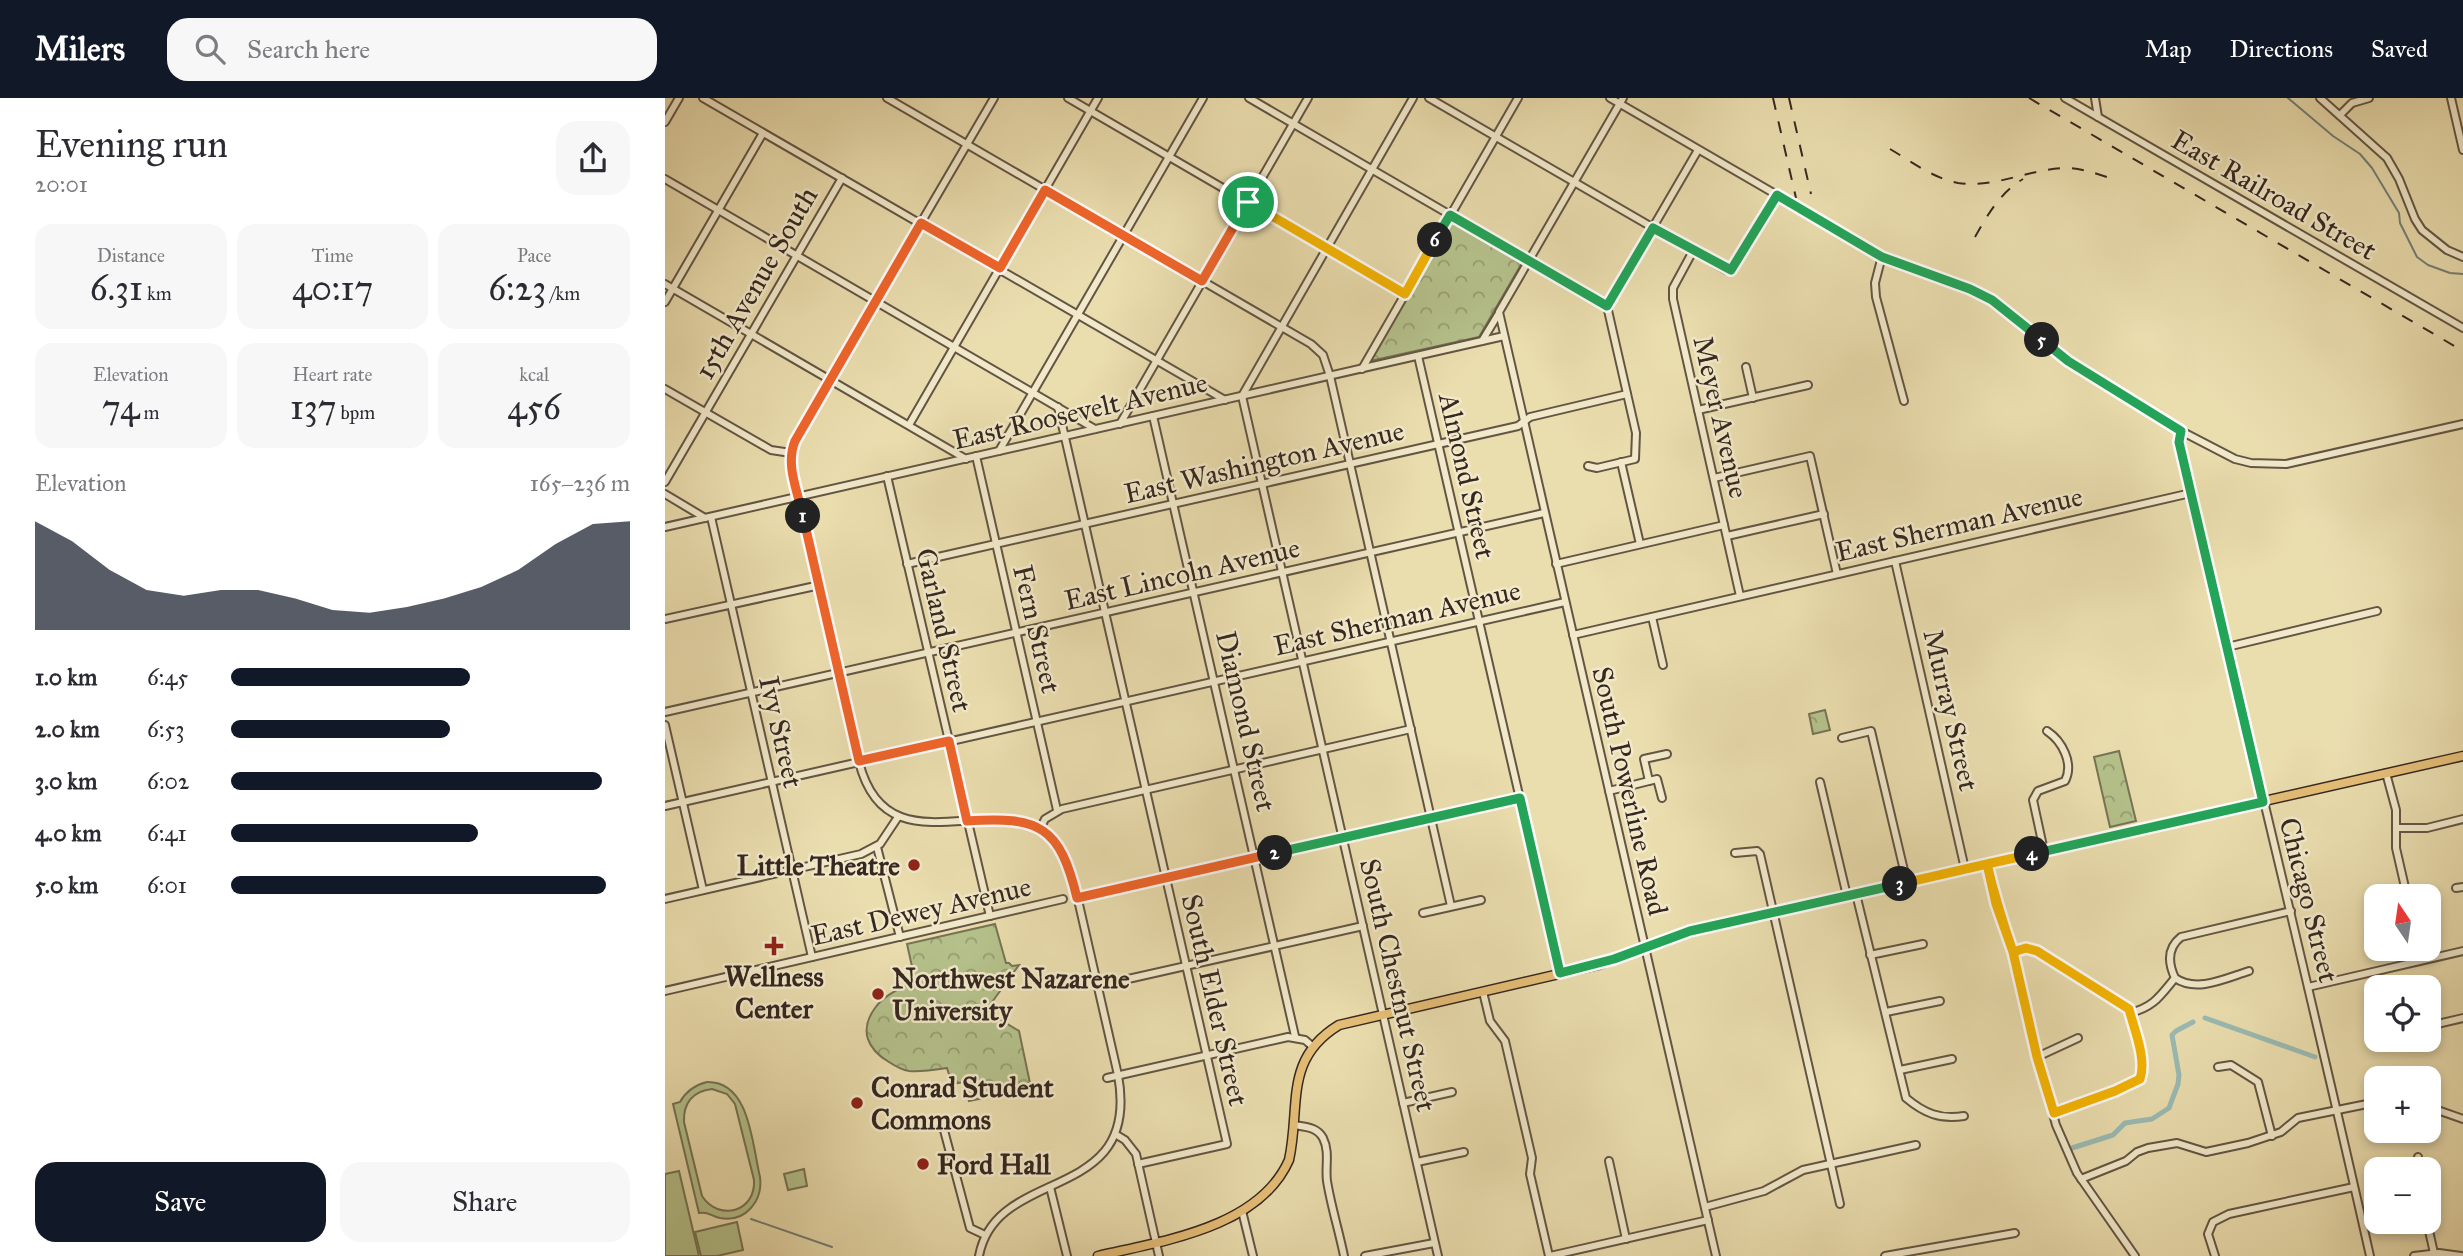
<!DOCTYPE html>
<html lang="en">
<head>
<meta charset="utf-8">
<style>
  body { margin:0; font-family:"IM FELL Great Primer",serif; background:#f7f7f7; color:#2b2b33; height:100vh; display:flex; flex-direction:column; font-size:26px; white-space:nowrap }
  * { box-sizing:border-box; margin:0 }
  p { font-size:23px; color:#7c7c81 }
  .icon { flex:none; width:38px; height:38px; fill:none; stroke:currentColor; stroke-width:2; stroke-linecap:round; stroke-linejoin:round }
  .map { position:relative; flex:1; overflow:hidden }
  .details { display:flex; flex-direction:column; background:#fff; width:665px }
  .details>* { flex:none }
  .needle { width:46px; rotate:347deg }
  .fabs { position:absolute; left:1699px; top:786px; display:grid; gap:14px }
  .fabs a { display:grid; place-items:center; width:77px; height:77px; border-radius:14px; background:#fff; box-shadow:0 4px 10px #0003; font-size:35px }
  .pin { position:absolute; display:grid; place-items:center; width:60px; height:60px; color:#fff; margin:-30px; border:4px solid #fff; border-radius:50%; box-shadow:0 2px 7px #0007 }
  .km { position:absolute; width:35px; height:35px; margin:-18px; border-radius:50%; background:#222; color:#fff; font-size:19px; line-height:35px; text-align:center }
  .round { display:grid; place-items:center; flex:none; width:74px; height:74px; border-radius:21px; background:#f7f7f7 }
  .summary { display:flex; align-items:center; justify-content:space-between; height:119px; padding:0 35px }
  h1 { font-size:38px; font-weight:600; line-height:52px }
  .figures { display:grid; grid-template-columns:repeat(3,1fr); gap:10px; height:119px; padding:7px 35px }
  .figures div { display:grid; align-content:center; border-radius:18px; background:#f7f7f7; text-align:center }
  .figures b { font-size:35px; font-weight:600 }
  .figures small { font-size:19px; font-weight:400 }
  .figures p { font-size:19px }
  .chart { height:196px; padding:14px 35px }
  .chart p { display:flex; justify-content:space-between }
  .chart svg { width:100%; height:126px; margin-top:7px; fill:#111827; opacity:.7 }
  .cta { display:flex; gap:14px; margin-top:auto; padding:14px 35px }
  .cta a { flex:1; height:80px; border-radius:21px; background:#111827; color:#fff; font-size:28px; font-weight:600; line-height:80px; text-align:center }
  .cta a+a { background:#f7f7f7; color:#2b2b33 }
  ul { padding:0 35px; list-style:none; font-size:23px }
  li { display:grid; grid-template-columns:112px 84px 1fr; align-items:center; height:52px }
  li i { height:18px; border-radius:9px; background:#111827 }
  header { display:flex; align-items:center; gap:42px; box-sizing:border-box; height:98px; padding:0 35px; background:#111827; color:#fff }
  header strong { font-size:33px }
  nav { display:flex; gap:38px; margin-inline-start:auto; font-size:24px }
  .search { width:490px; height:63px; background:#f7f7f7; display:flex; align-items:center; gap:18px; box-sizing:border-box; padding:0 24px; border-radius:21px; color:#7c7c81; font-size:26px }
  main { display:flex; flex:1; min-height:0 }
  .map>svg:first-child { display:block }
  .green { fill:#b5c18b; stroke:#767456; stroke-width:2; fill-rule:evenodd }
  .park { fill:url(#park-crowns); stroke:#767456; stroke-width:2 }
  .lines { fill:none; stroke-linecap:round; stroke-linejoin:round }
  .stream { stroke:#728078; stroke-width:2 }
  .canal { stroke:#9abab2; stroke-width:5 }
  .minor-casing { stroke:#635544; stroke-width:10 }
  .major-casing { stroke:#362821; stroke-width:11 }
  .minor { stroke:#f1e9ca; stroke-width:6 }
  .major { stroke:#e5be77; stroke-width:8 }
  .rail { stroke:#362821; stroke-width:2; stroke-dasharray:12 12; stroke-linecap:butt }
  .split-1-casing { stroke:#fff; stroke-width:14 }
  .split-2-casing { stroke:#fff; stroke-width:14 }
  .split-3-casing { stroke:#fff; stroke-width:14 }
  .split-4-casing { stroke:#fff; stroke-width:14 }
  .split-5-casing { stroke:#fff; stroke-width:14 }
  .split-6-casing { stroke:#fff; stroke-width:14 }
  .split-7-casing { stroke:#fff; stroke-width:14 }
  .split-1 { stroke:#f0652b; stroke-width:9 }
  .split-2 { stroke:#f0652b; stroke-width:9 }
  .split-3 { stroke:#22a559; stroke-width:9 }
  .split-4 { stroke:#f5b400; stroke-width:9 }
  .split-5 { stroke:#22a559; stroke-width:9 }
  .split-6 { stroke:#22a559; stroke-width:9 }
  .split-7 { stroke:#f5b400; stroke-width:9 }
  .poi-dot { fill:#8f2418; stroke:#f1e9ca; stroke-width:2.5 }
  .labels { text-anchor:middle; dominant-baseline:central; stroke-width:5; stroke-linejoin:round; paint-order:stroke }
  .street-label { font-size:28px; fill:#362821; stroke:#f1e9ca }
  .poi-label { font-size:28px; font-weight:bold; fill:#362821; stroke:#f1e9ca; text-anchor:start }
</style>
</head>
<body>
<header>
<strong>Milers</strong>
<div class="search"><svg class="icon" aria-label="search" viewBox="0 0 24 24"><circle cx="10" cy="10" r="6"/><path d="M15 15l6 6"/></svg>Search here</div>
<nav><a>Map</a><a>Directions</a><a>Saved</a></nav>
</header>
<main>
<section class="details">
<div class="summary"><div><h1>Evening run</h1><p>20:01</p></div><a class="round"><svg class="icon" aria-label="share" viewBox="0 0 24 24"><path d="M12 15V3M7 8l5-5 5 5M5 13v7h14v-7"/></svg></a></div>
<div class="figures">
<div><p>Distance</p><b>6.31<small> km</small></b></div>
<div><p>Time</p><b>40:17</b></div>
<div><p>Pace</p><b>6:23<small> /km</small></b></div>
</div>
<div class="figures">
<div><p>Elevation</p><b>74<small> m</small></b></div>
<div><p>Heart rate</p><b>137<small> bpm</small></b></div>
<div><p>kcal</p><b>456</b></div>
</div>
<div class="chart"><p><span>Elevation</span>165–236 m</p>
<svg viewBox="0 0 160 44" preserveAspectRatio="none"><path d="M0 44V6L10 13L20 23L30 30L40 32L50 30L60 30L70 33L80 37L90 38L100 36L110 33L120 29L130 23L140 14L150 7L160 6V44z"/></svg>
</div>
<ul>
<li><b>1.0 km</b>6:45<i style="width:60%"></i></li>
<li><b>2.0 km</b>6:53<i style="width:55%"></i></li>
<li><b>3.0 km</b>6:02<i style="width:93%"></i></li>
<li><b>4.0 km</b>6:41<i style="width:62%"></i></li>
<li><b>5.0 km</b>6:01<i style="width:94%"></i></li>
</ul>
<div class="cta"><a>Save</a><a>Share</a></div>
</section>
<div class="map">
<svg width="1798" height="1158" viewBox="0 0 1798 1158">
  <defs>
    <pattern id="park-crowns" width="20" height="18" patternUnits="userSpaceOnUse" patternTransform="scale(1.75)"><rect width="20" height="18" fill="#b5c18b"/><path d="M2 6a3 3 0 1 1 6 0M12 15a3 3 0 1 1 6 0" fill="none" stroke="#949d71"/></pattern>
  </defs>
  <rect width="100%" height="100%" fill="#eaddae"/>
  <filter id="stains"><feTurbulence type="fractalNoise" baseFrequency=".00286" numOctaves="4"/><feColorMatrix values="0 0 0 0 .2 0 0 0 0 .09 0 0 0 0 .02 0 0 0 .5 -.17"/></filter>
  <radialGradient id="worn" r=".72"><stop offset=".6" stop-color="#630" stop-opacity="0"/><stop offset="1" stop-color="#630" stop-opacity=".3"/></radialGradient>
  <!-- green -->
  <g class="green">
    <path d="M42,984C85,983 87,1046 95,1079C98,1102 81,1125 55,1120C46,1118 43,1113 34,1115L8,1006L15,1004C21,993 30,987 42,984ZM47,991L62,996L70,1006L89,1082C91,1114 54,1124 37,1098L19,1024C18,1005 28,993 47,991Z"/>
    <path d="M139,1071L142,1088L123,1092L119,1076Z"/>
    <path d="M14,1073L34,1158H0V1076Z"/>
    <path d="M72,1124L78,1152L52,1158H36L30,1134Z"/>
  </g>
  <!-- park -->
  <g class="park">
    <path d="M787,123L857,165L814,239L705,263Z"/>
    <path d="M1160,612L1165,632L1148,636L1144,616Z"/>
    <path d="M1454,653L1471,723L1445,729L1429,659Z"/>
    <path d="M330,826L341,865H344L347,868L354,867L322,911L324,915L354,933L366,990L304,1003L299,984L287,986L282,970C269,972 257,974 244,973C237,972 230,968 224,964C202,951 194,932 210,910C219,897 236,890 250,882L242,846Z"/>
  </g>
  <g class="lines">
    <!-- stream -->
    <g class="stream">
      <path d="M1623,0L1668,38L1695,56L1707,70L1734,115L1735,125L1752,159L1763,167L1785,175L1798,176"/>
      <path d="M86,1121L167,1149"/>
    </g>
    <!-- canal -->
    <g class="canal">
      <path d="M1540,920L1650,959"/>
      <path d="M1407,1050L1448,1037L1460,1025L1487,1021L1504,1010L1513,986L1514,977L1507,937L1511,933L1528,924"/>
    </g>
    <defs>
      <g id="minor">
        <path d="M38,0L560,302"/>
        <path d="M222,0L646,246L658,257L665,278L786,808"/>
        <path d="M403,0L740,196"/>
        <path d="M584,0L942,208"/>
        <path d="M748,0L577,298L773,1158"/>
        <path d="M764,0L1061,172H1066L1069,169L1112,97"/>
        <path d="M945,0L1217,158L1305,191L1327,202L1403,263L1516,333L1570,361L1586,365L1621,366L1798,326"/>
        <path d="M958,0L834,214L1051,1158"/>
        <path d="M1400,0L1798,230"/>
        <path d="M1430,0L1433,19"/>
        <path d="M1655,0L1722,60L1734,81L1750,121L1757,132L1782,152L1798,159"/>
        <path d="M1786,0L1798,52"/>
        <path d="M1675,17L1687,5L1704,0"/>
        <path d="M0,24L14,0"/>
        <path d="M0,81L430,331"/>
        <path d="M1028,153L1008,190V201L1075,498"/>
        <path d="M1217,158L1210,185L1211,199L1239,303"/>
        <path d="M0,186L301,361"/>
        <path d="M0,204L98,35"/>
        <path d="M942,208L1033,52"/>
        <path d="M817,243L834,215"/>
        <path d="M753,258L895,875"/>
        <path d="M1081,269L1088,300"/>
        <path d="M697,271L853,0"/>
        <path d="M0,291L106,352L126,355"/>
        <path d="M393,309L562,1046L473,1066"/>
        <path d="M1033,312L1143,287"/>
        <path d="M488,318L630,938"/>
        <path d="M455,326L643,0"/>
        <path d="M244,327L433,0"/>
        <path d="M1516,333L1514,344C1577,615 1644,886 1705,1158"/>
        <path d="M334,353L538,0"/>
        <path d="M311,358L392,712"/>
        <path d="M956,364L975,446"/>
        <path d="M923,368L932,370L970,361L971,335L942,208"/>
        <path d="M222,378L325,818"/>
        <path d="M1049,380L1145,358L1172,476"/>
        <path d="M0,384L177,80"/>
        <path d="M0,396L40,420"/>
        <path d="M46,419L147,859"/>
        <path d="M0,429L839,238"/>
        <path d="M1062,438L1159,416"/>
        <path d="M1230,463L1300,771"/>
        <path d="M242,466L853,328L865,319L962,296"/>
        <path d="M891,466L1059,427"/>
        <path d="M987,519L998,567"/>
        <path d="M0,521L155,487"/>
        <path d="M908,537L1526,395"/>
        <path d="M1562,549L1712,513"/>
        <path d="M0,614L879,415"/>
        <path d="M0,627L38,792"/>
        <path d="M1177,640L1206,633L1242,785"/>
        <path d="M1721,675L1731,712V750L1742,798"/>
        <path d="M984,683L979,661L1002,656"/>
        <path d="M1155,684L1182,798"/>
        <path d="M944,693L992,681L997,700"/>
        <path d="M0,708L900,504"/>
        <path d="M1731,730H1762L1798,721"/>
        <path d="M375,731L380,721L397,711L746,631"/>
        <path d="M212,749L235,839"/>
        <path d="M1379,753L1368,702L1373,693L1400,683C1409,665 1397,643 1382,633"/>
        <path d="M1070,755L1092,753L1095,756L1175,1106"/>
        <path d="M1322,766L1331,806L1348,854L1372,959L1391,1027L1412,1075L1470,1158"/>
        <path d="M1791,790L1798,789"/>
        <path d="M1191,796L1241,1000C1259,1015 1275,1022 1299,1018"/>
        <path d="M412,800L855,700"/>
        <path d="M0,801L196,756L215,746L233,719"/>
        <path d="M758,815L816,802"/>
        <path d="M1750,850L1753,863"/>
        <path d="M1348,854L1361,850L1372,853L1464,911C1469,931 1482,961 1475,981L1450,993L1389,1015"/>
        <path d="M1205,857L1258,846"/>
        <path d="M1510,880C1503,865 1502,850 1516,839L1626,813"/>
        <path d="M1510,880C1532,895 1561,880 1584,873"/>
        <path d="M432,888L698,828"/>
        <path d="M1643,889L1798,853"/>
        <path d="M0,893L398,801"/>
        <path d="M818,894L825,923L840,943L867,1060L865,1076L884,1158"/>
        <path d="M1221,914L1275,903"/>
        <path d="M1465,915C1489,909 1495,898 1510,880"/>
        <path d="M1764,928L1798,920"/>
        <path d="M1710,941H1712"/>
        <path d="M1372,959L1413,940"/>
        <path d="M1553,969L1566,967L1593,984L1607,1038"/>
        <path d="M1235,972L1287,961"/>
        <path d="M442,980L623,939L640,942L647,948"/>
        <path d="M738,1005L787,994"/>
        <path d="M1764,1009L1798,1021"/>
        <path d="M276,1021L305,1130L320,1137"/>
        <path d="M629,1027C641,1029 652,1029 658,1040C665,1054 660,1069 662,1083C666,1108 674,1133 679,1158"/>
        <path d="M450,1036L460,1042L471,1056L494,1158"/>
        <path d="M944,1063L961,1141"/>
        <path d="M752,1064L799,1054"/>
        <path d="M1750,1071L1753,1059"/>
        <path d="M1416,1081L1461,1063L1472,1054L1483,1050L1512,1045L1541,1054L1583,1045L1616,1034L1633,1020L1712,1004"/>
        <path d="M385,1089L402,1158"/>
        <path d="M1040,1109L1099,1093L1138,1072L1251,1047"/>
        <path d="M577,1113L588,1158"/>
        <path d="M1762,1124L1769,1155"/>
        <path d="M314,1158C331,1066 477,1108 453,977L408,780C371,652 227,794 194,664L126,368V355L133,335L329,0"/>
        <path d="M700,1158L769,1145"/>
        <path d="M885,1158L1043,1122"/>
        <path d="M1220,1158L1350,1135"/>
        <path d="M1550,1158L1543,1136L1548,1124L1564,1116L1689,1089"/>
        <path d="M1749,1158L1774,1155L1796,1158"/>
      </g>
      <path id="major" d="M433,1158C497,1143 594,1130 624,1062C636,1008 618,961 674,927L933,867L1025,833L1798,658"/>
    </defs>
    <!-- minor casing -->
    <use href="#minor" class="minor-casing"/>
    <!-- major casing -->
    <use href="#major" class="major-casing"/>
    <!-- minor -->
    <use href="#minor" class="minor"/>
    <!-- major -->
    <use href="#major" class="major"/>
    <!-- rail -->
    <g class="rail">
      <path d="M1108,0L1131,100"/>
      <path d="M1124,0L1146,96"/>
      <path d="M1364,0L1798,253"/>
      <path d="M1225,51C1247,64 1268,80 1293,85C1331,91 1367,69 1405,70C1418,71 1429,75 1442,79"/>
      <path d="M1310,139C1323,116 1335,95 1358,81"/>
    </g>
  </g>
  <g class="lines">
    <defs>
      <path id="split-1" d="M138,418C133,394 120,367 130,343L256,125L335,170L380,92L537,183L583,104"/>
      <path id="split-2" d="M138,418L194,663L284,643L302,723C374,718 395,728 412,800L610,755"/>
      <path id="split-3" d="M610,755L855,700L895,875L949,861L1025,833L1235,786"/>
      <path id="split-4" d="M1235,786L1322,766L1331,806L1348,854L1372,959L1389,1015L1450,993L1475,981C1482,961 1469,931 1464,911L1372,853L1361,850L1348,854C1338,825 1329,796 1322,766L1367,756"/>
      <path id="split-5" d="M1367,756L1598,704L1514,344L1516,333L1403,263L1377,242"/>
      <path id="split-6" d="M770,142L785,117L942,208L988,130L1066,172L1112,97L1217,159L1305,191L1327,202L1377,242"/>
      <path id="split-7" d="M583,104L740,196L770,142"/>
    </defs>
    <!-- split-1 casing -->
    <use href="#split-1" class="split-1-casing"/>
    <!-- split-2 casing -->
    <use href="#split-2" class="split-2-casing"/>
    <!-- split-3 casing -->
    <use href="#split-3" class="split-3-casing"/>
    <!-- split-4 casing -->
    <use href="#split-4" class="split-4-casing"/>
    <!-- split-5 casing -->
    <use href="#split-5" class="split-5-casing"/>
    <!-- split-6 casing -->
    <use href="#split-6" class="split-6-casing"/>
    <!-- split-7 casing -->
    <use href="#split-7" class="split-7-casing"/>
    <!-- split-1 -->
    <use href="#split-1" class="split-1"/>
    <!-- split-2 -->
    <use href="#split-2" class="split-2"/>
    <!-- split-3 -->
    <use href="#split-3" class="split-3"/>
    <!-- split-4 -->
    <use href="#split-4" class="split-4"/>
    <!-- split-5 -->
    <use href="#split-5" class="split-5"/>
    <!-- split-6 -->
    <use href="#split-6" class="split-6"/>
    <!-- split-7 -->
    <use href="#split-7" class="split-7"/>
  </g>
  <!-- markers -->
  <g class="poi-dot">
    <circle cx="249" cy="767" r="7"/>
    <path d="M105.5 837.5h7v7h7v7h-7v7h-7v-7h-7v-7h7z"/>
    <circle cx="213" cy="896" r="7"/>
    <circle cx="192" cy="1005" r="7"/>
    <circle cx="258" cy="1066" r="7"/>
  </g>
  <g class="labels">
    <!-- street labels -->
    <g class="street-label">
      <text transform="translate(1609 97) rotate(30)">East Railroad Street</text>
      <text transform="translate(91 185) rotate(-60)">15th Avenue South</text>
      <text transform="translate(415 313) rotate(-13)">East Roosevelt Avenue</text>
      <text transform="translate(1056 319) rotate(77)">Meyer Avenue</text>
      <text transform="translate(599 364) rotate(-13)">East Washington Avenue</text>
      <text transform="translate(802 378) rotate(77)">Almond Street</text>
      <text transform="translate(1294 426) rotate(-13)">East Sherman Avenue</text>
      <text transform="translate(517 476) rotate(-13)">East Lincoln Avenue</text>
      <text transform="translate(732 520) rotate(-13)">East Sherman Avenue</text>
      <text transform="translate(372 531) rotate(77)">Fern Street</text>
      <text transform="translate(279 532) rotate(77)">Garland Street</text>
      <text transform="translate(1286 612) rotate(77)">Murray Street</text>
      <text transform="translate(581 623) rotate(77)">Diamond Street</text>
      <text transform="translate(116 634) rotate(77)">Ivy Street</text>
      <text transform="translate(965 693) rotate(77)">South Powerline Road</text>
      <text transform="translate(1644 802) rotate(76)">Chicago Street</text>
      <text transform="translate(256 813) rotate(-13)">East Dewey Avenue</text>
      <text transform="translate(733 887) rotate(77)">South Chestnut Street</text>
      <text transform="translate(550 902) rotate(77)">South Elder Street</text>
    </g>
    <!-- poi labels -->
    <g class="poi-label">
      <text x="235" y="767" text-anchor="end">Little Theatre</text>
      <text x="109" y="878" text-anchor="middle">Wellness<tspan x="109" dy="32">Center</tspan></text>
      <text x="227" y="880">Northwest Nazarene<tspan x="227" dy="32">University</tspan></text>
      <text x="206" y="989">Conrad Student<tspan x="206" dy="32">Commons</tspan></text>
      <text x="272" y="1066">Ford Hall</text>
    </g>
  </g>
  <rect width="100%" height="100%" filter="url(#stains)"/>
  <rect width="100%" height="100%" fill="url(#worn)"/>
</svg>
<div class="fabs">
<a><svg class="needle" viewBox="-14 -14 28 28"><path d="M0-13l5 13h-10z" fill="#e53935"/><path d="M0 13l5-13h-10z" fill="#7c7c81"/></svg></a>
<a><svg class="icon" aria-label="locate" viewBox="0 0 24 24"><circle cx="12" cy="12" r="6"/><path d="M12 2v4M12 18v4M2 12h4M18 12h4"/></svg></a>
<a>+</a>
<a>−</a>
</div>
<div class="pin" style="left:583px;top:104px;background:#1e9e55"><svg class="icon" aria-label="arrive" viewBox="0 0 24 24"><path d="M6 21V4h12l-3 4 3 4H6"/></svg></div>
<b class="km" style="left:138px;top:418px">1</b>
<b class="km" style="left:610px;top:755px">2</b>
<b class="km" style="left:1235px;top:786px">3</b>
<b class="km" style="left:1367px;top:756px">4</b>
<b class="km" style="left:1377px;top:242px">5</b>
<b class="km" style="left:770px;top:142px">6</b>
</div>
</main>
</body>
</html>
